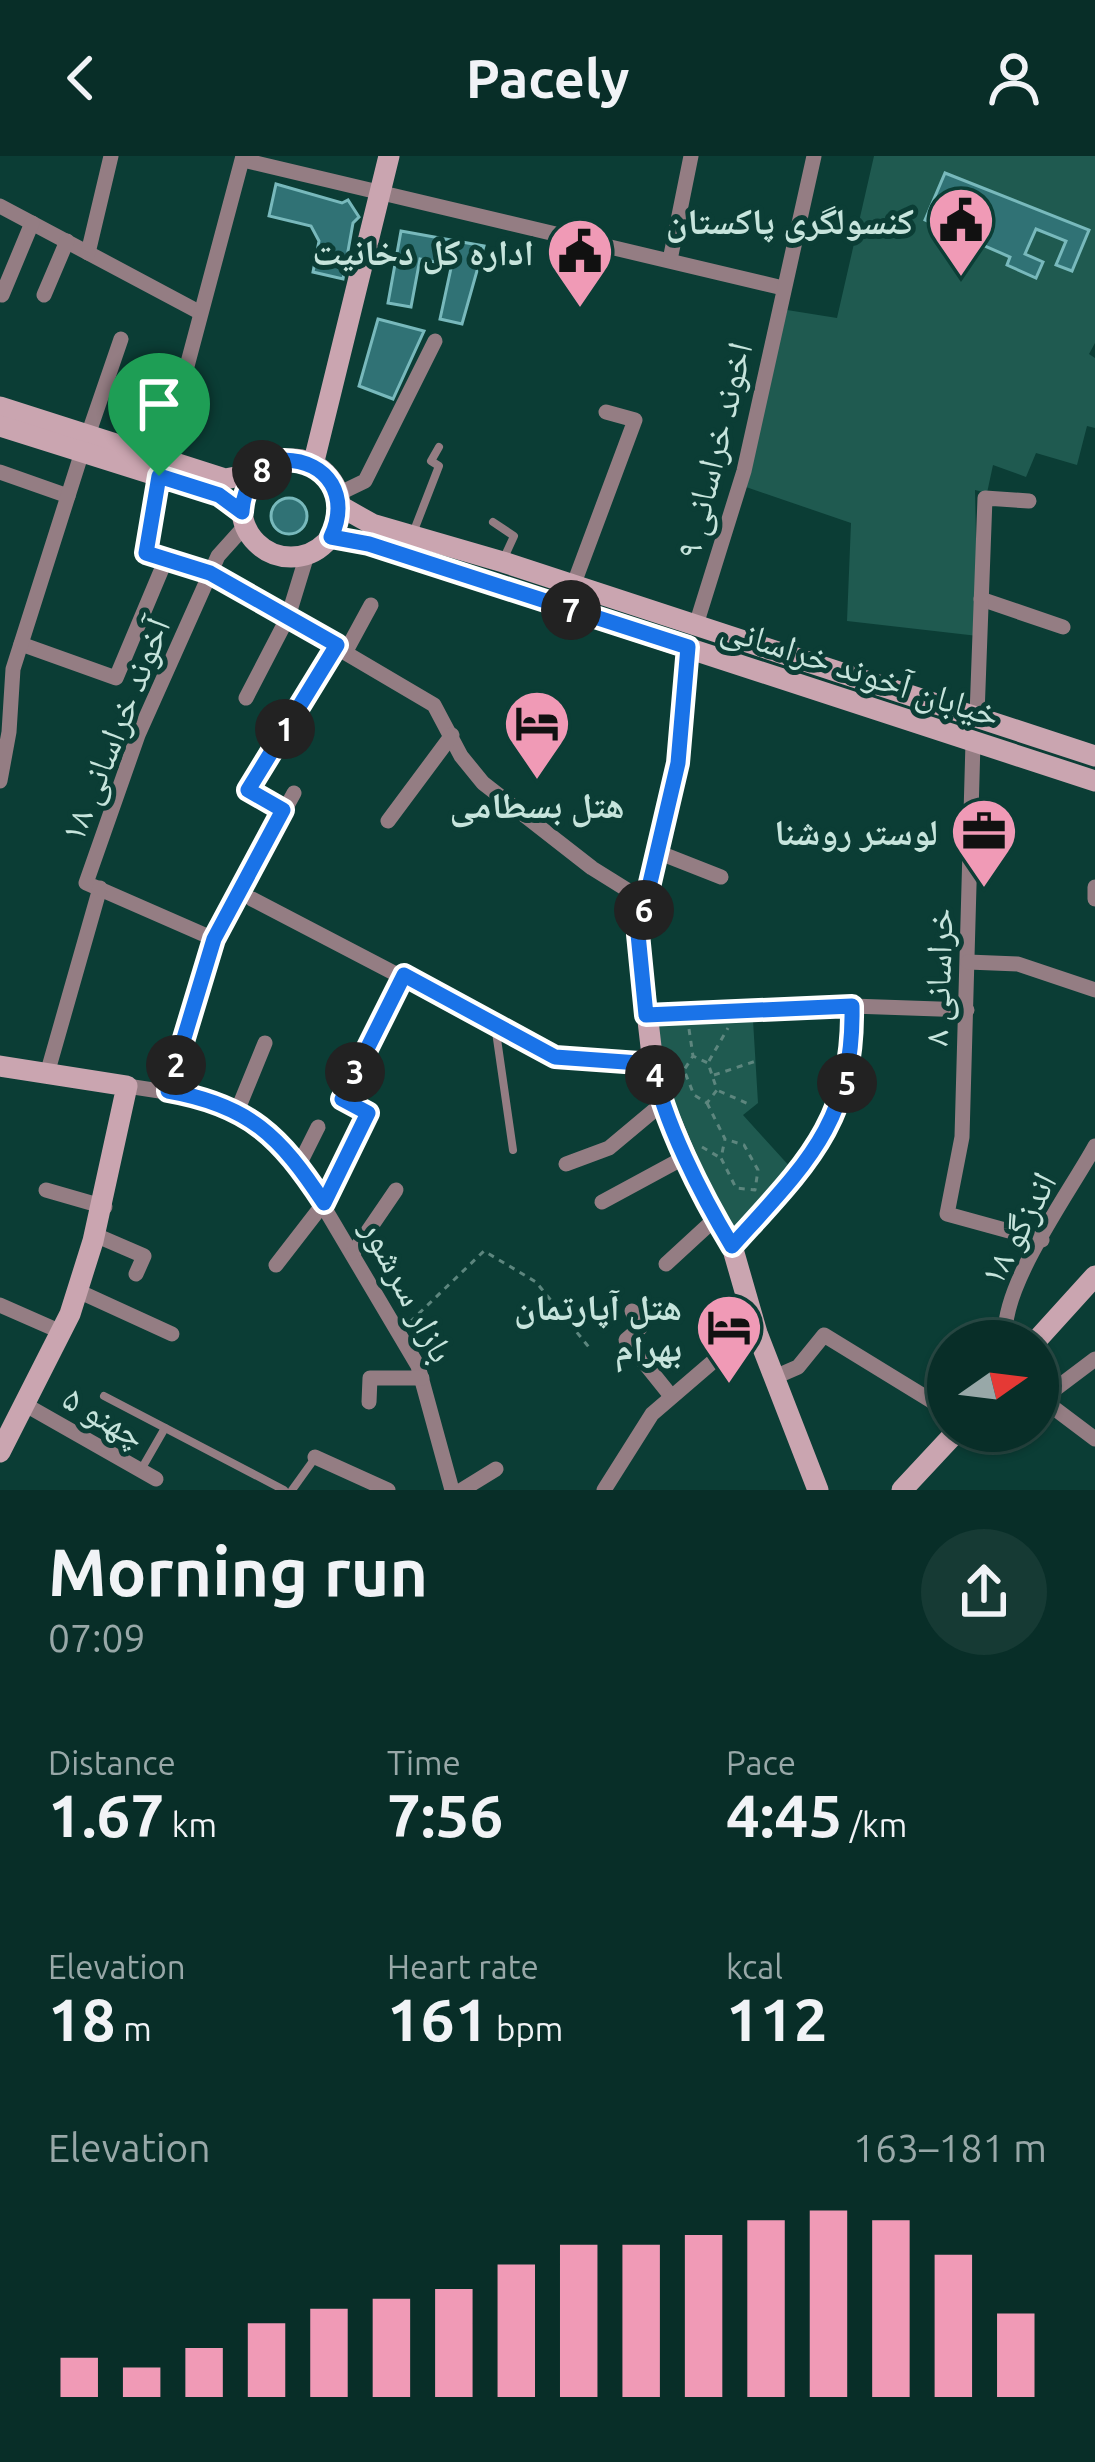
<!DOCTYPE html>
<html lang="en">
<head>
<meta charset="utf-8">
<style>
  body { margin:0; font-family:Ubuntu,"Noto Naskh Arabic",sans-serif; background:#163a34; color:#f1f3f6; height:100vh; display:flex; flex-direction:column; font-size:45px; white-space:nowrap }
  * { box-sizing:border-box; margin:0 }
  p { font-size:39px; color:#98a8a8 }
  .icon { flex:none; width:66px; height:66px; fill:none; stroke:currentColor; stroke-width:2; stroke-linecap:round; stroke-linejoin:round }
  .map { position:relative; height:1334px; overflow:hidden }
  .sheet { display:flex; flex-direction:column; background:#082e28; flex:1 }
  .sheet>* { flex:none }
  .needle { width:78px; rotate:76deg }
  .buttons { position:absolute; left:927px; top:1164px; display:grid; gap:24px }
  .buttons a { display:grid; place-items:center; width:132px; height:132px; border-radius:50%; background:#082e28; box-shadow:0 3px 9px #0004,0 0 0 3px #294a45; font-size:60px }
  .pin { position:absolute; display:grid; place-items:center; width:102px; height:102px; color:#fff; margin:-123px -51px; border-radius:50% 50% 50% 0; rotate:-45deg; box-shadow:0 0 12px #0007 }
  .pin .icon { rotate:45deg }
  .km { position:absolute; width:60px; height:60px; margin:-30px; border-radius:50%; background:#222; color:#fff; font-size:33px; line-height:60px; text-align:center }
  .round { display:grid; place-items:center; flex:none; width:126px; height:126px; border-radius:63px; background:#163a34 }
  .overview { display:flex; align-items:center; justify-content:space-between; height:204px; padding:0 48px }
  h1 { font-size:66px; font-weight:700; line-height:90px }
  .figures { display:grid; grid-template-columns:repeat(3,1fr); gap:18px; height:204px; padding:12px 48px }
  .figures div { display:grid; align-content:center }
  .figures b { font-size:60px; font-weight:700 }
  .figures small { font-size:33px; font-weight:400 }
  .figures p { font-size:33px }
  .chart { height:336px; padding:24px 48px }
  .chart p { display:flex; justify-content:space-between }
  .chart svg { width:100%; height:216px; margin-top:12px; stroke:#f09ab6; stroke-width:6 }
  header { display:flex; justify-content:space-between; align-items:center; height:156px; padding:0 48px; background:#082e28; font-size:54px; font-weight:700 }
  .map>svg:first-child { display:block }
  .green { fill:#1f5a50; fill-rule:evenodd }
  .building { fill:#307275; stroke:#78b9bc; stroke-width:3 }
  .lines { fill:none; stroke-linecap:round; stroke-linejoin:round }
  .path { stroke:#5d867e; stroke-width:3; stroke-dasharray:6 6; stroke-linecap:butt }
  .lane { stroke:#947d83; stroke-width:8 }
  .street { stroke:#947d83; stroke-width:15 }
  .secondary { stroke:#caa5b0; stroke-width:21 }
  .route-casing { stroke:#fff; stroke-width:24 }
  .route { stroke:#1a73e8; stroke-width:15 }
  .labels { text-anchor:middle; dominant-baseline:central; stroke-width:10; stroke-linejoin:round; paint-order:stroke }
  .poi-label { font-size:36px; font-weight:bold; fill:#c6e4dc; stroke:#0b3d35; text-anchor:end }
  .street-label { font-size:36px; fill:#c6e4dc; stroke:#0b3d35 }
</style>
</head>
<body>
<header><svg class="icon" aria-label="back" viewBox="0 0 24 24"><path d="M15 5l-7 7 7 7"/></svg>Pacely<svg class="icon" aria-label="person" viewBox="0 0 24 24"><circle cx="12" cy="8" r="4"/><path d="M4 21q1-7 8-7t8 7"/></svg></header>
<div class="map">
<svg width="1095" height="1334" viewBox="0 0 1095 1334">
  <rect width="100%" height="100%" fill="#0b3d35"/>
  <!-- green -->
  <g class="green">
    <path d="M874,0H1095V187L1089,198L1095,202V272L1087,270L1077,309L1036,297L1026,321L993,309L987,337L975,334L978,480L847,465L851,367L746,331L787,154L837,162ZM945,17L1013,46L992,93L925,64ZM1022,47L1062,63L1055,81L1036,73L1025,98L1043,106L1036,122L1007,109L1024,69L1015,65Z"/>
    <path d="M753,864L758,947L743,959L792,1013L736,1080C694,1012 667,947 656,868Z"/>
  </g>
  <!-- building -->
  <g class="building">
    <path d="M945,17L1089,74L1072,115L1056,109L1066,85L1036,73L1025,98L1043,106L1036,122L1007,109L1010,101L925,64Z"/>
    <path d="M276,28L342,47L348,44L359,61L353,67L343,123L313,116L319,85L311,70L269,60Z"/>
    <path d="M401,75L484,90L462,168L440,163L451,112L441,107L420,103L411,151L388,147Z"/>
    <path d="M378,163L424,175L393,243L359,230Z"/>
    <circle cx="289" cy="360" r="18"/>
  </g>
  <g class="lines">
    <!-- path -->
    <g class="path">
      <path d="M689,873L693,900L684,914L694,939L707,947L717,934L708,907L693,900"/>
      <path d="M709,905L728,872"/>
      <path d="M714,919L756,905"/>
      <path d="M719,935L751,949"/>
      <path d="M707,947L725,983L721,1002L736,1032L755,1034L758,1014L744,989L725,983"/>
      <path d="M702,991L719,1001"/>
      <path d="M410,1166L484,1095L536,1126L592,1195"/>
    </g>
    <!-- lane -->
    <g class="lane">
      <path d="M493,366L514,380L503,404"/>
      <path d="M413,377L439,310L431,305L439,291"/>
      <path d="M495,869L513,994"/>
      <path d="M104,1240L284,1334"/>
      <path d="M142,1312L165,1272"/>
      <path d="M292,1334L315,1302"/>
    </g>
    <!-- street -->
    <g class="street">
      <path d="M243,4L783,132"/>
      <path d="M0,50L199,156"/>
      <path d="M88,97L111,0"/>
      <path d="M670,104L691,0"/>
      <path d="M2,139L32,67"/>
      <path d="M44,139L67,85"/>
      <path d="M88,279L121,183"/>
      <path d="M162,304L243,0"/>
      <path d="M0,316L68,340"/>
      <path d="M159,320L146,397L210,417L434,549L461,600L483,627L592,712L645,745"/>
      <path d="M338,338L365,325L435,185"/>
      <path d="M573,430L635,264L606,256"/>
      <path d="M981,443L1063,471"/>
      <path d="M696,469L744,315L814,0"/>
      <path d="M21,488L116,522L166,403"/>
      <path d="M346,495L371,449"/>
      <path d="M246,542L288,461L307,399"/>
      <path d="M977,559L985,342L1029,345"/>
      <path d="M973,586L962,981L947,1058L1042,1084"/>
      <path d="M0,625L9,576L13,513L82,296"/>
      <path d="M283,654L248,634L337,489"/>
      <path d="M388,665L452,579"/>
      <path d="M660,697L721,721"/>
      <path d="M1095,731V743"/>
      <path d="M252,743L555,901L653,908"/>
      <path d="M214,783L86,727L138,579L218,400L245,370"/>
      <path d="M968,806L1018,808L1095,834"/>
      <path d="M646,859L852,850L967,854"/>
      <path d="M47,918L100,732"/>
      <path d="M127,930L212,943L238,953L299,1009L418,1210L452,1334"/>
      <path d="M168,935L214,783L294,637"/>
      <path d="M238,953L265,887"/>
      <path d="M566,1008L609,992L664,946"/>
      <path d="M299,1009L318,971"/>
      <path d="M46,1034L105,1051"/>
      <path d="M602,1046L687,1000"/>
      <path d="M93,1078L144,1100L136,1118"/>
      <path d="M732,1090C804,1009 855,965 852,850"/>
      <path d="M353,1097L396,1034"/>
      <path d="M666,1108L716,1062"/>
      <path d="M276,1109L324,1047L368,957L342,943L404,819"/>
      <path d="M78,1135L172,1178"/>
      <path d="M0,1149L59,1175"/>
      <path d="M632,1155L640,1172L626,1184L671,1240"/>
      <path d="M1006,1185C997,1135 1070,1036 1095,990"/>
      <path d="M775,1221L798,1211L824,1179L948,1255"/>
      <path d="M1038,1240L1095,1283"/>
      <path d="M1042,1243L1095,1203"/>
      <path d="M369,1246L370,1222H422"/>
      <path d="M24,1248L156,1323"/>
      <path d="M315,1301L388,1334"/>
      <path d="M462,1334L496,1313"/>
      <path d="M604,1334L652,1258L716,1203L757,1177"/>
    </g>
    <!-- secondary -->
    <g class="secondary">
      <path d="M0,251L225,323L257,317"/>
      <path d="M0,270L219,339L242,356"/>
      <circle cx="291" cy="352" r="49"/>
      <path d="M313,309L389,0"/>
      <path d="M340,350L372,368L503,406L1095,600"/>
      <path d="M331,381L369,388L1095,625"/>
      <path d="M688,491L678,607L638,778L653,908L657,932L702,1039L732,1090L757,1177L818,1334"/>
      <path d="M0,910L127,930L93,1085L70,1158L0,1296"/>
      <path d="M1036,1185L1095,1120"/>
      <path d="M902,1334L957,1275"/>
    </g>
  </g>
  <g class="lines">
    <defs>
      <path id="route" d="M284,304C329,305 350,341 331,381L369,388L688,491L678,607L638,778L646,859L852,850C854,966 805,1009 732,1090C703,1042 662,963 653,908L555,901L404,819L342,943L368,957L324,1047C280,980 249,949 168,935L214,783L283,654L248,634L337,489L210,417L146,397L159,320L219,339L242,356C244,328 257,312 284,304Z"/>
    </defs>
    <!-- route casing -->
    <use href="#route" class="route-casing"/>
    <!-- route -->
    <use href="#route" class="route"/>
  </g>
  <!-- icons -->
  <defs>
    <symbol id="civic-pin" viewBox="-11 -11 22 30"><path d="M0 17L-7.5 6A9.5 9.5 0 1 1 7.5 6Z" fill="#f09ab6" stroke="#0b3d35"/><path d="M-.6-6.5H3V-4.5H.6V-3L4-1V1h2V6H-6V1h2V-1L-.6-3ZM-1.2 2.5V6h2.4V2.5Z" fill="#111"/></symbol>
    <symbol id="hotel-pin" viewBox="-11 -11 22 30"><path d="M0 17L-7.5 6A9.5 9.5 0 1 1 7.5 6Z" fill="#f09ab6" stroke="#0b3d35"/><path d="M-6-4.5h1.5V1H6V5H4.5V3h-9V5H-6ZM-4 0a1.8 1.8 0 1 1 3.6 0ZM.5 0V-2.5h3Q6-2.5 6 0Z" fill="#111"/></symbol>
    <symbol id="office-pin" viewBox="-11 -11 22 30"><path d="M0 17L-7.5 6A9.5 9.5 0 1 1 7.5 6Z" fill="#f09ab6" stroke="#0b3d35"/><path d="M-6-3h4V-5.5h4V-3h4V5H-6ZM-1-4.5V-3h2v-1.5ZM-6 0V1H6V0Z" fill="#111"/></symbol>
  </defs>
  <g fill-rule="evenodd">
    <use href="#civic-pin" x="923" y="26" width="76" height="104"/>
    <use href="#civic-pin" x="542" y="57" width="76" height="104"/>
    <use href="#hotel-pin" x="499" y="529" width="76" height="104"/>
    <use href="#office-pin" x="946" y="637" width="76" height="104"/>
    <use href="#hotel-pin" x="691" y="1133" width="76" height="104"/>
  </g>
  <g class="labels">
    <!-- poi labels -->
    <g class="poi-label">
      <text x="914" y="64">کنسولگری پاکستان</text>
      <text x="534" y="95">اداره کل دخانیت</text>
      <text x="537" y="648" text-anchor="middle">هتل بسطامی</text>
      <text x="938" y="675">لوستر روشنا</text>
      <text x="682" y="1150">هتل آپارتمان<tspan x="682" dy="41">بهرام</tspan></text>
    </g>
    <!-- street labels -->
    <g class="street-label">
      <text transform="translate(713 294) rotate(-76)">اخوند خراسانی ۹</text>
      <text transform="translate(861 514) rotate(18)">خیابان آخوند خراسانی</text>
      <text transform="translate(114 573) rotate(-68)">آخوند خراسانی ۱۸</text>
      <text transform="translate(937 821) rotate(-88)">خراسانی ۸</text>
      <text transform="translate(1017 1072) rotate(-62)">اندزگو ۱۸</text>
      <text transform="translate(409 1134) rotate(62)">بازار سرشور</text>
      <text transform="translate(105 1260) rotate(30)">چهنو ۵</text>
    </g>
  </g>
</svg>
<div class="buttons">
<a><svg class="needle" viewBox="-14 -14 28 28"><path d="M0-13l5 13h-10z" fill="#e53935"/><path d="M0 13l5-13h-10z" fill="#98a8a8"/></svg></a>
</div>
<div class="pin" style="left:159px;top:320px;background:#1e9e55"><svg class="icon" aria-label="arrive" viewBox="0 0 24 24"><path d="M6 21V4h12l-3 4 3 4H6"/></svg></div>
<b class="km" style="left:285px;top:573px">1</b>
<b class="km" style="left:176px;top:909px">2</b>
<b class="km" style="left:355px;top:916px">3</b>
<b class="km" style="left:655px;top:919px">4</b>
<b class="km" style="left:847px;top:927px">5</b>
<b class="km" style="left:644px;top:754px">6</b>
<b class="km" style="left:571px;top:454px">7</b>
<b class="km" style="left:262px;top:314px">8</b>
</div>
<section class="sheet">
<div class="overview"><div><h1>Morning run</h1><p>07:09</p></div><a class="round"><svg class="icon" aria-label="share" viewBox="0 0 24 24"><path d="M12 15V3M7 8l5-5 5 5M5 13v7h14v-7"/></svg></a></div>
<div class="figures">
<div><p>Distance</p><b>1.67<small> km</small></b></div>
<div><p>Time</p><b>7:56</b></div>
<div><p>Pace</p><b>4:45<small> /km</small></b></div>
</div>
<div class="figures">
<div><p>Elevation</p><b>18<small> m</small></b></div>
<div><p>Heart rate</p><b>161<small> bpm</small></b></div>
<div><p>kcal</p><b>112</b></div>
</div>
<div class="chart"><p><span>Elevation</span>163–181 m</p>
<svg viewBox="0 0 160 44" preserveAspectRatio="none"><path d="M5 44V36M15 44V38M25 44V34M35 44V29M45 44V26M55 44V24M65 44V22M75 44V17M85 44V13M95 44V13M105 44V11M115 44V8M125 44V6M135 44V8M145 44V15M155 44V27"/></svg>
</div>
</section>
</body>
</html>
